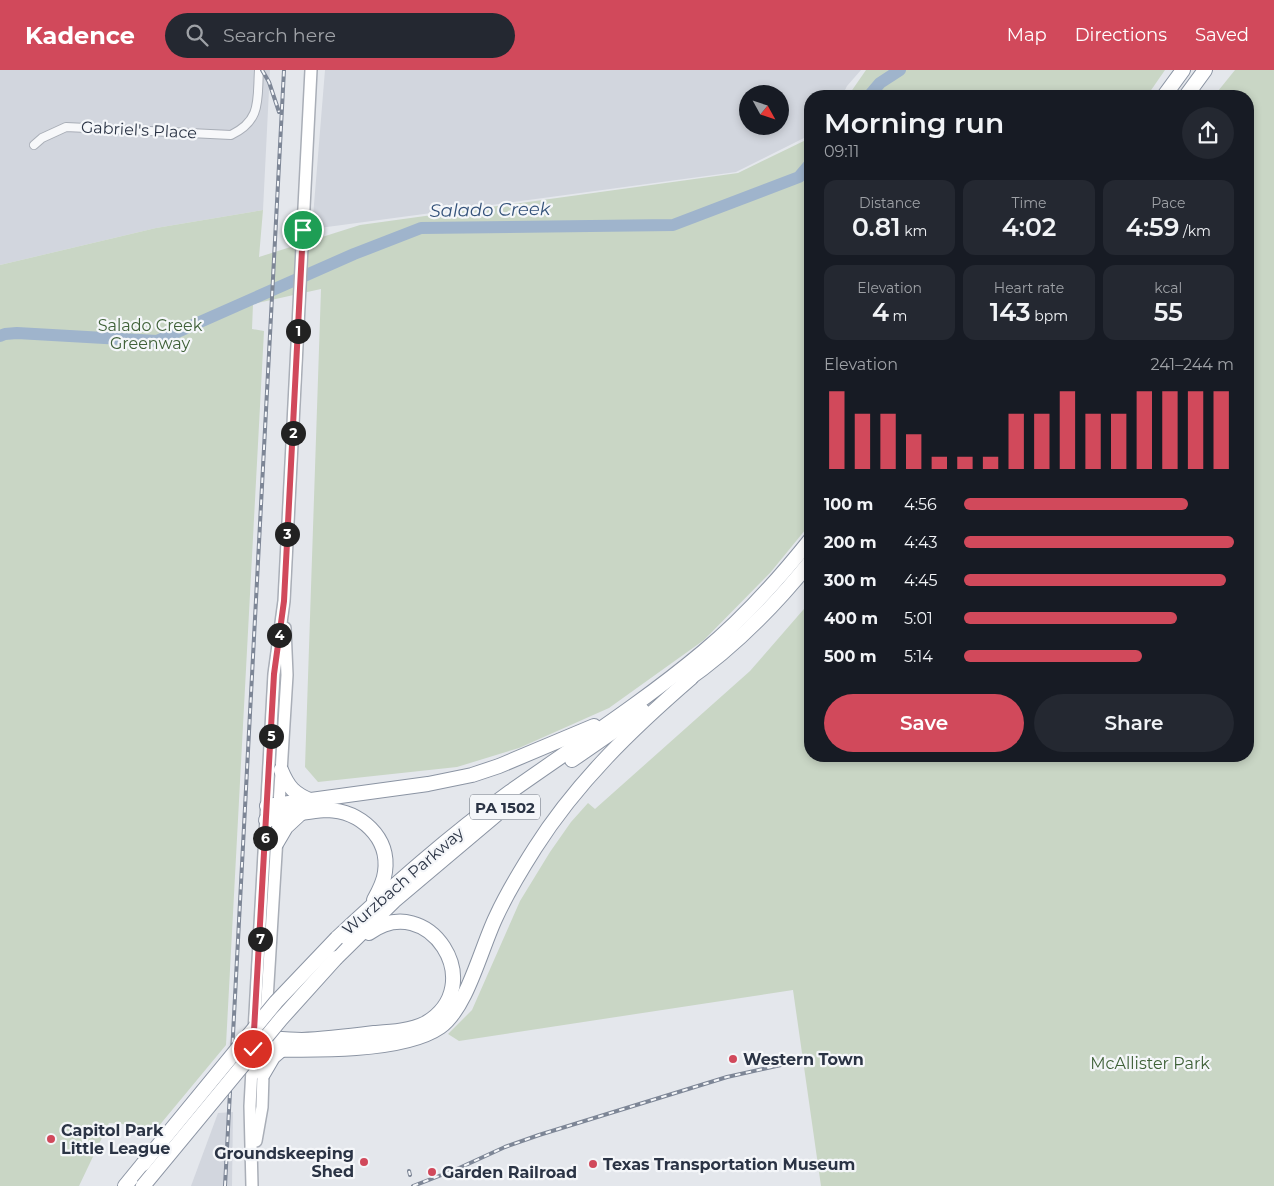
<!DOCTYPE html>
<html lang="en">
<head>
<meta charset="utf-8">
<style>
  body { margin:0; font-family:Montserrat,sans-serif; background:#242831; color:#f1f3f6; height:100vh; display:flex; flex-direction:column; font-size:19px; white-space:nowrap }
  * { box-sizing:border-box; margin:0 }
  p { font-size:16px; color:#9ea1a6 }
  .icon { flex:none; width:28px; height:28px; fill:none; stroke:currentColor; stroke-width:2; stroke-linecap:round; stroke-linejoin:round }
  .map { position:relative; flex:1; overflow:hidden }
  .sheet { position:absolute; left:804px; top:20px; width:450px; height:672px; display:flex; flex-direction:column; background:#171b24; border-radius:20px; box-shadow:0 2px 8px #0003 }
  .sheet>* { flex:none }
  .needle { width:32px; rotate:130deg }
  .fabs { position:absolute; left:739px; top:15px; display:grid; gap:10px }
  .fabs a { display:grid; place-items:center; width:50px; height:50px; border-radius:50%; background:#171b24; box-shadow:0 2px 8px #0003; font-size:25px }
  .pin { position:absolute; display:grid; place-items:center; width:42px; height:42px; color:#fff; margin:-21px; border:2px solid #fff; border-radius:50%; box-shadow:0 1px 5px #0007 }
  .km { position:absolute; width:25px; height:25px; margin:-12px; border-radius:50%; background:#222; color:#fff; font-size:14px; line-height:25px; text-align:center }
  .round { display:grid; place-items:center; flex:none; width:52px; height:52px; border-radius:26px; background:#242831 }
  .overview { display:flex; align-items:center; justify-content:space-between; height:85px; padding:0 20px }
  h1 { font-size:28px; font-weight:600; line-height:38px }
  .figures { display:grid; grid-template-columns:repeat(3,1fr); gap:8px; height:85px; padding:5px 20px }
  .figures div { display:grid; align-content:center; border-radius:12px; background:#242831; text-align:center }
  .figures b { font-size:25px; font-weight:600 }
  .figures small { font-size:14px; font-weight:400 }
  .figures p { font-size:14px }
  .chart { height:140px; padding:10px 20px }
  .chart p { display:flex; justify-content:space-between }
  .chart svg { width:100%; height:90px; margin-top:5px; stroke:#d1495b; stroke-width:6 }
  .cta { display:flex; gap:10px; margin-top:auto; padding:10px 20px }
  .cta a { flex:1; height:58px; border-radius:30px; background:#d1495b; color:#fff; font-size:20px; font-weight:600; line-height:58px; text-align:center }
  .cta a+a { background:#242831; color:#f1f3f6 }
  ul { padding:0 20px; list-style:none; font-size:16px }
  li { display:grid; grid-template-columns:80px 60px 1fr; align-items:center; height:38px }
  li i { height:12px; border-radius:6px; background:#d1495b }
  header { display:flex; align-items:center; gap:30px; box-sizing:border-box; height:70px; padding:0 25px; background:#d1495b; color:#fff }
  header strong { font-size:24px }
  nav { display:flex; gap:28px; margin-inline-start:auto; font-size:18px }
  .search { width:350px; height:45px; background:#242831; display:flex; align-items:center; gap:12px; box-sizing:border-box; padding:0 18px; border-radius:28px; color:#9ea1a6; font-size:19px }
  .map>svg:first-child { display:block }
  .built { fill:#d2d6de; fill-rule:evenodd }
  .green { fill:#c9d6c5 }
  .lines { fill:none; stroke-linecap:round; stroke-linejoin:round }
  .river { stroke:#9fb4cc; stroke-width:12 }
  .street-casing { stroke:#a9aeb7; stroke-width:10 }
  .secondary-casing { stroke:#a9aeb7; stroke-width:14 }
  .highway-casing { stroke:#8b94a3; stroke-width:16 }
  .street { stroke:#f7f8fa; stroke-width:8 }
  .secondary { stroke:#fff; stroke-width:11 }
  .highway { stroke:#fff; stroke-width:14 }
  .rail-casing { stroke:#7d8696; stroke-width:4 }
  .rail { stroke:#f4f6f9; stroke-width:2; stroke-dasharray:5.5; stroke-linecap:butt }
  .highway-bridge-casing { stroke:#8b94a3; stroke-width:16; stroke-linecap:butt }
  .highway-bridge { stroke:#fff; stroke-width:14 }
  .route-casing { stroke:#fff; stroke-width:10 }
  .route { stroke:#d1495b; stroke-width:6 }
  .poi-dot { fill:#d1495b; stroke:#f4f6f9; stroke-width:2 }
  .labels { text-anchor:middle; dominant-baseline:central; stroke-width:4.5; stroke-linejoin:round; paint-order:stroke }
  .shield { fill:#f4f6f9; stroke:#676e7b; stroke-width:1 }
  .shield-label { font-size:15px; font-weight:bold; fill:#2b3445 }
  .street-label { font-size:16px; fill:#2b3445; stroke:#f4f6f9 }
  .park-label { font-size:16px; fill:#3f6138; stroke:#f4f6f9 }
  .poi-label { font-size:16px; font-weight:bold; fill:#2b3445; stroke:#f4f6f9; text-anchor:start }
  .water-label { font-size:18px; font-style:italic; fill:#34527a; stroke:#f4f6f9 }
</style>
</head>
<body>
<header>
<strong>Kadence</strong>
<div class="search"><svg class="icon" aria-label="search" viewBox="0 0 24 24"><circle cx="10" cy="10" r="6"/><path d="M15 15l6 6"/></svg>Search here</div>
<nav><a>Map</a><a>Directions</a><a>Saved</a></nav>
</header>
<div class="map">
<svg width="1274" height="1116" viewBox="0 0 1274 1116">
  <rect width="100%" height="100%" fill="#e4e7ec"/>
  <!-- built -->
  <g class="built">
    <path d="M0,0H270L263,140L156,158L0,195Z"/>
    <path d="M325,0H861L847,16L842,26H810V65L736,102L312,159ZM748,24H780V56H748Z"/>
    <path d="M233,1042L232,1116H191L218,1043Z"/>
  </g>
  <!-- green -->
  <g class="green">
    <path d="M866,0H1165L1147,26H848Z"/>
    <path d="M1235,0H1274V1116H821L793,920L459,971L448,964L472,940L520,831L550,782L571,752L588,733L595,739L750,601L810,532V686H1248V26H1214Z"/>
    <path d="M810,68V454L770,503L704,570L609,638L519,678L457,697L318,712L305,697L321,219L253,234L252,259L264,261L226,975L158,1057L109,1053L79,1116H0V195L156,158L263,140L259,187L360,155L738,103Z"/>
  </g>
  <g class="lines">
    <!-- river -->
    <g class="river">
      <path d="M869,26L880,13L900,0"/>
      <path d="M0,266L5,264L17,263L157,271L354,184L421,158L673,155L799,107L810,94"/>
    </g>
    <defs>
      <path id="street" d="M34,75L42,68L66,57L231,65C262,50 257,30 259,0"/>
      <g id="secondary">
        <path d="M266,946L287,605L285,558"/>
        <path d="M254,962L274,604L284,531L311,0"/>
        <path d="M256,1071L262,1037L264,972"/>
        <path d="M252,1116L250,1036L253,980"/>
      </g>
      <g id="highway">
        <path d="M1164,26L1183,0"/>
        <path d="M1186,26L1205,0"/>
        <path d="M683,613C732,579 773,538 810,492"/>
        <path d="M572,690L643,641"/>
        <path d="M281,700C288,717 294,724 312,731"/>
        <path d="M267,736L428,714L472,705L499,696L594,656"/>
        <path d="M266,750C283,747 311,740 327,740C360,741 390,767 385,802C384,812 379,821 374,830"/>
        <path d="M276,774L286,757L300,744"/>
        <path d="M337,868C392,817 449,766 510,722C575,676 642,633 703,582C743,549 778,510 810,470"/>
        <path d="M336,888L394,831L496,745"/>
        <path d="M256,967C272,968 287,970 302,970C326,969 350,966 374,963C390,962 411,961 426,953C490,915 428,819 369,863"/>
        <path d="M253,979C301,980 401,984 440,957C467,938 481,878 496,847C507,823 521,800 535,778C577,712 632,659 691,608"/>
        <path d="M263,1004L273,987L280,981"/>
        <path d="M125,1116L143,1094"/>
      </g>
    </defs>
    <!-- street casing -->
    <use href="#street" class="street-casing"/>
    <!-- secondary casing -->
    <use href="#secondary" class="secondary-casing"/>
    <!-- highway casing -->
    <use href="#highway" class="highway-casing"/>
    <!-- street -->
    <use href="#street" class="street"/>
    <!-- secondary -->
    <use href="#secondary" class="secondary"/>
    <!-- highway -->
    <use href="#highway" class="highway"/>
    <defs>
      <g id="rail">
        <path d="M262,0L269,12L279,42"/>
        <path d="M409,1101L410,1105"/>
        <path d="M225,1116L284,0"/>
        <path d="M413,1116L457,1099L505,1077L539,1065L727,1007L781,995"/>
      </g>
    </defs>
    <!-- rail casing -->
    <use href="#rail" class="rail-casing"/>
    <!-- rail -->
    <use href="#rail" class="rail"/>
    <defs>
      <g id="highway-bridge">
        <path d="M143,1094L276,932L337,868"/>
        <path d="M143,1116L281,949L336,888"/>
      </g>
    </defs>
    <!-- highway-bridge casing -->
    <use href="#highway-bridge" class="highway-bridge-casing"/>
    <!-- highway-bridge -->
    <use href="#highway-bridge" class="highway-bridge"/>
  </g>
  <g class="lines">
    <defs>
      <path id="route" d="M253,979L274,604L284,531L303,160"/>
    </defs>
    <!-- route casing -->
    <use href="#route" class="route-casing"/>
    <!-- route -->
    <use href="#route" class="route"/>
  </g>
  <!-- markers -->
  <g class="poi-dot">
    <circle cx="733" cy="989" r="5"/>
    <circle cx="51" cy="1069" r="5"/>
    <circle cx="364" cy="1092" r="5"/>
    <circle cx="593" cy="1094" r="5"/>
    <circle cx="432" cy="1102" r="5"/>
  </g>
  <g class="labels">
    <!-- shield labels -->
    <rect class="shield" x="470" y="724.5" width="70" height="25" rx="4"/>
    <g class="shield-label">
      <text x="505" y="737">PA 1502</text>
    </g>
    <!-- street labels -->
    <g class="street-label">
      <text transform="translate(139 60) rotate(3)">Gabriel's Place</text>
      <text transform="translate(403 811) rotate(-41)">Wurzbach Parkway</text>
    </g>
    <!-- park labels -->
    <g class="park-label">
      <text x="150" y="255">Salado Creek<tspan x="150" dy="18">Greenway</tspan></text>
      <text x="1150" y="993">McAllister Park</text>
    </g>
    <!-- poi labels -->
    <g class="poi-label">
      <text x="743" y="989">Western Town</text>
      <text x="61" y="1060">Capitol Park<tspan x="61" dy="18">Little League</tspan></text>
      <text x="354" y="1083" text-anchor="end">Groundskeeping<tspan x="354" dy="18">Shed</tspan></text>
      <text x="603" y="1094">Texas Transportation Museum</text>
      <text x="442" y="1102">Garden Railroad</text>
    </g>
    <!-- water labels -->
    <g class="water-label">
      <text transform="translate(490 140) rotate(-1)">Salado Creek</text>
    </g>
  </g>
</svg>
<div class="fabs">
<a><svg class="needle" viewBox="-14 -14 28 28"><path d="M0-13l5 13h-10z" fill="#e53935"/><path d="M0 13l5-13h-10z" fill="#9ea1a6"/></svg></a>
</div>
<div class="pin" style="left:303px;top:160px;background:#1e9e55"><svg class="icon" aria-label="arrive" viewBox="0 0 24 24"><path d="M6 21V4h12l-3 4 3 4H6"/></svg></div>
<div class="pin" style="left:253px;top:979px;background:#d93025"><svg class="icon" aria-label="check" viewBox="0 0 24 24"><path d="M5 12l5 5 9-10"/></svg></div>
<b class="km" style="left:298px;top:261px">1</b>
<b class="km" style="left:293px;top:363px">2</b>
<b class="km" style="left:287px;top:464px">3</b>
<b class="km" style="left:279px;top:565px">4</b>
<b class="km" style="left:271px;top:666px">5</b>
<b class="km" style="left:265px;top:768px">6</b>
<b class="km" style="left:260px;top:869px">7</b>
<section class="sheet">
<div class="overview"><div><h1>Morning run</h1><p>09:11</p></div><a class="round"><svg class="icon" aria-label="share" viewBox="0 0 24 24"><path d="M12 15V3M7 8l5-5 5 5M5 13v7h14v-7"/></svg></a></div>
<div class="figures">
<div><p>Distance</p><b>0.81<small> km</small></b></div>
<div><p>Time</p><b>4:02</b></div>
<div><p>Pace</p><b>4:59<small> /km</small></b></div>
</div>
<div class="figures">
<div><p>Elevation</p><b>4<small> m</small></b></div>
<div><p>Heart rate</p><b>143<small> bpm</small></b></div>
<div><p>kcal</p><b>55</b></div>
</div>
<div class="chart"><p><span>Elevation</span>241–244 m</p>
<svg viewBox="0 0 160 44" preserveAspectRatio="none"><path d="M5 44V6M15 44V17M25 44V17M35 44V27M45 44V38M55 44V38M65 44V38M75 44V17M85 44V17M95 44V6M105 44V17M115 44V17M125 44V6M135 44V6M145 44V6M155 44V6"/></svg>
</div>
<ul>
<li><b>100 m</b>4:56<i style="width:83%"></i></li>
<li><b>200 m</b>4:43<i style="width:100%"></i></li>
<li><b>300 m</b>4:45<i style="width:97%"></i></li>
<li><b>400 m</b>5:01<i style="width:79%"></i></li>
<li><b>500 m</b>5:14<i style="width:66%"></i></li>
</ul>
<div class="cta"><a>Save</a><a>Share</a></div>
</section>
</div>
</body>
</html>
